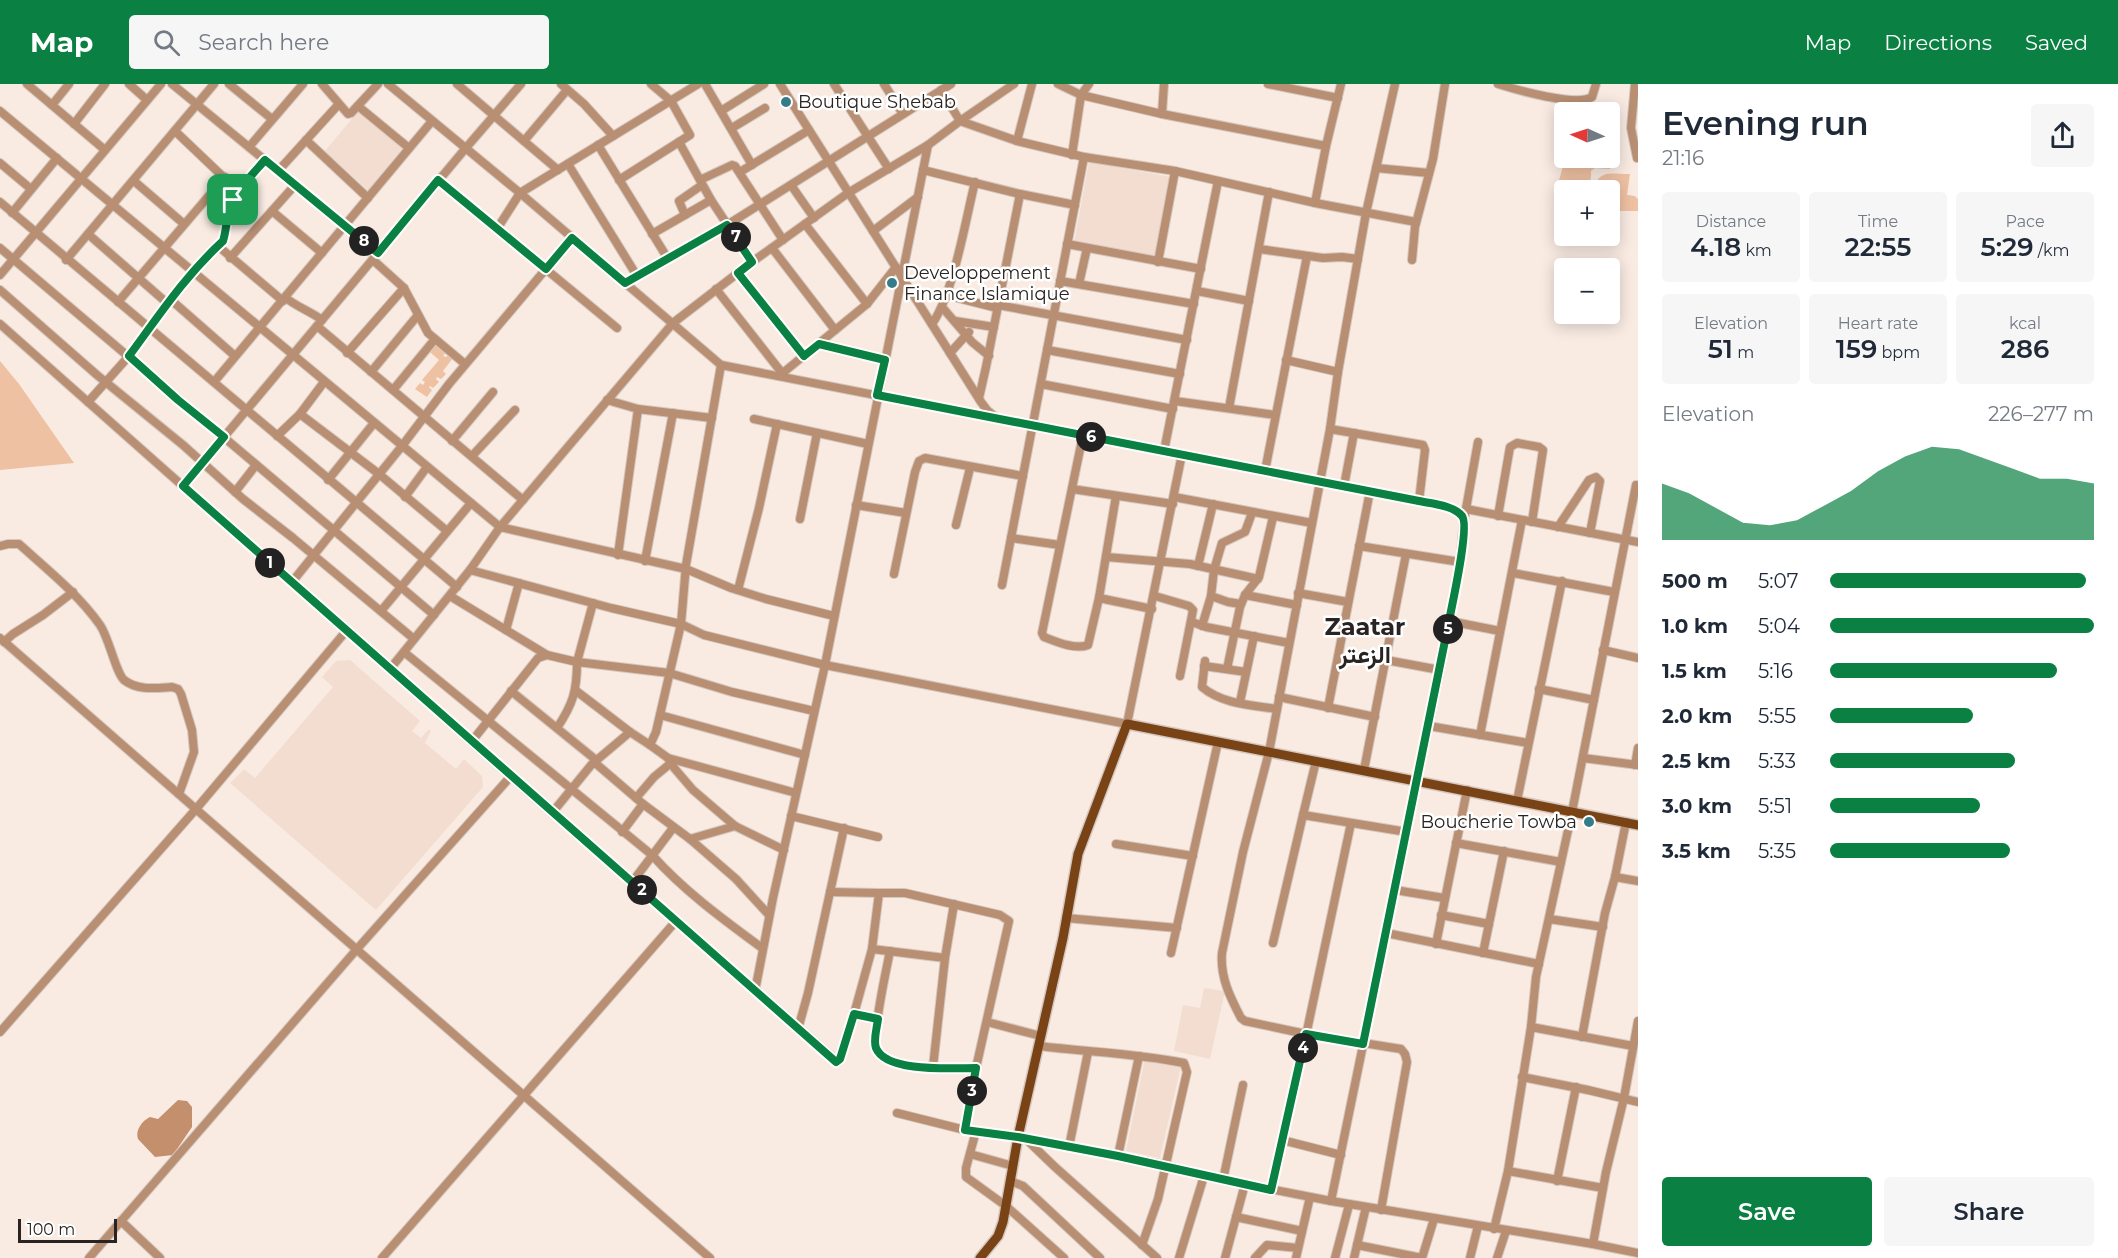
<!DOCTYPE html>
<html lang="en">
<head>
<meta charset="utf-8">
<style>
  body { margin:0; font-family:Montserrat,Vazirmatn,sans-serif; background:#f6f6f7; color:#1f2937; height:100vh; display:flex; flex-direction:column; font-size:22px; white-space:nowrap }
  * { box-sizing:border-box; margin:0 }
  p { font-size:20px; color:#747a83 }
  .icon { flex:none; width:33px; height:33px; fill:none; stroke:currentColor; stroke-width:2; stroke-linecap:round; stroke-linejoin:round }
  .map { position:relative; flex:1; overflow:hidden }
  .panel { display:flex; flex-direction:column; background:#fff; width:480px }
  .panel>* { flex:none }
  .needle { width:39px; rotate:273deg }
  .buttons { position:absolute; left:1554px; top:18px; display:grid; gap:12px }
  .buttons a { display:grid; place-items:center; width:66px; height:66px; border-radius:6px; background:#fff; box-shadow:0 3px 15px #0003; font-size:30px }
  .scale { position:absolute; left:18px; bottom:15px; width:99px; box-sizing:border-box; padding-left:6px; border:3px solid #292421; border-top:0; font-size:16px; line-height:21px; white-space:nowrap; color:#292421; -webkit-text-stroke:4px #fff; paint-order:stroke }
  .pin { position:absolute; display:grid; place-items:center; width:51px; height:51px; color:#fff; margin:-26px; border-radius:12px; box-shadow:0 3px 9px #0006 }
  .km { position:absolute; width:30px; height:30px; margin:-15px; border-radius:50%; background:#222; color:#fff; font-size:16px; line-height:30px; text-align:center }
  .round { display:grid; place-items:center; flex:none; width:63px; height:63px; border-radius:6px; background:#f6f6f7 }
  .summary { display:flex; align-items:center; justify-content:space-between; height:102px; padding:0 24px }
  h1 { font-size:33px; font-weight:600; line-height:45px }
  .figures { display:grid; grid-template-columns:repeat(3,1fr); gap:9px; height:102px; padding:6px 24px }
  .figures div { display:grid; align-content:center; border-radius:6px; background:#f6f6f7; text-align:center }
  .figures b { font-size:26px; font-weight:600 }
  .figures small { font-size:16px; font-weight:400 }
  .figures p { font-size:16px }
  .chart { height:168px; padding:12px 24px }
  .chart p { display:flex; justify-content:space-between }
  .chart svg { width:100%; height:108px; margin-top:6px; fill:#0b8043; opacity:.7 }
  .primary-button { display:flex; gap:12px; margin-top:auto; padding:12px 24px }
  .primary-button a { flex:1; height:69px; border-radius:6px; background:#0b8043; color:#fff; font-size:24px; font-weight:600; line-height:69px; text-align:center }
  .primary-button a+a { background:#f6f6f7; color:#1f2937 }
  ul { padding:0 24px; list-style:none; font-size:20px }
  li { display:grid; grid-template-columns:96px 72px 1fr; align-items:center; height:45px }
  li i { height:15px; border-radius:8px; background:#0b8043 }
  header { display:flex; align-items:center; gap:36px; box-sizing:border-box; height:84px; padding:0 30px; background:#0b8043; color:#fff }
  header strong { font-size:28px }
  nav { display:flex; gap:33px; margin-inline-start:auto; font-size:21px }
  .search { width:420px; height:54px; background:#f6f6f7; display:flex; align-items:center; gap:15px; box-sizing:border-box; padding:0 21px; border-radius:6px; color:#747a83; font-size:22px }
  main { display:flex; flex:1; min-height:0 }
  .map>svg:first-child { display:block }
  .built { fill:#f2ddd0 }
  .green { fill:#efc1a3 }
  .water { fill:#c38f6c }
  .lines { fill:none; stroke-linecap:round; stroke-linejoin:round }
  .minor-casing { stroke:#d4c7bf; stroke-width:10 }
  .major-casing { stroke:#d4c7bf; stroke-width:12 }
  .minor { stroke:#b88f73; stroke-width:8 }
  .major { stroke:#7a4316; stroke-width:9 }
  .route-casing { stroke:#fff; stroke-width:12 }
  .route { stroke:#0b8043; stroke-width:8 }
  .poi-dot { fill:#367c88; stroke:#fff; stroke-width:2 }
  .labels { text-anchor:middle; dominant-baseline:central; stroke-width:5; stroke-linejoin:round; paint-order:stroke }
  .poi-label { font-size:18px; fill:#292421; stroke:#fff; text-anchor:start }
  .district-label { font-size:24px; font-weight:bold; fill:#292421; stroke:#fff }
</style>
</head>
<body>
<header>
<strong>Map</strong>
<div class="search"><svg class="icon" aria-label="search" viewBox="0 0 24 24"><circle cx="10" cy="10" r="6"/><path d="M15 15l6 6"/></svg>Search here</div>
<nav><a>Map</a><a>Directions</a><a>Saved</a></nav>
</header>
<main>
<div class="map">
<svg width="1638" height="1174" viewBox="0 0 1638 1174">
  <rect width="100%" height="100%" fill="#f9ebe2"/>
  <!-- built -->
  <g class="built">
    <path d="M360,25L404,62L368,106L325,67Z"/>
    <path d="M1089,78L1171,93L1156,174L1074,159Z"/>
    <path d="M350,576L420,637L412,647L421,654L429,645L431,647L425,659L456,685L464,675L482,692L483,703L376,826L230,699L244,685L255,694L333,603L322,593L336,577Z"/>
    <path d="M1204,904L1225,907L1210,975L1174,967L1183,921L1200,924Z"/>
    <path d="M1145,974L1181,982L1160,1074L1126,1067Z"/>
  </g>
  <!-- green -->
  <g class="green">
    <path d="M1610,61L1614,62L1610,85L1595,84L1591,87V94L1587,103L1559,96L1564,79L1567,75L1610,74Z"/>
    <path d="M1630,90L1627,111L1635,112L1638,115V127H1610V106H1591C1602,85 1607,90 1630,90Z"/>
    <path d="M436,261L446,268L443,272L446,273L449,271L453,274L443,287L446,290L441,295L437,293L436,295L439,298L433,304L430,302L429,303L432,306L427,313L415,305L420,299L423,301L425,298L422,296L439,276L430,268Z"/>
    <path d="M0,277L19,300L74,379L0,386Z"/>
  </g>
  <!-- water -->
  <path class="water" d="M178,1016L187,1017L192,1023V1043L173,1071L155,1073L138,1055C135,1046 142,1037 150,1033L158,1035Z"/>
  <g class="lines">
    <defs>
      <g id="minor">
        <path d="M27,0L105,66"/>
        <path d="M129,0L147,16"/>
        <path d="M172,0L378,169"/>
        <path d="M229,0L272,35"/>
        <path d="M322,0L348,30L351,29L378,0"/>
        <path d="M388,0L520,109L721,281L1419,417C1434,420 1456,422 1464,436"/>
        <path d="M457,0L558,86"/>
        <path d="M561,0L584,20L613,52"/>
        <path d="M705,0L752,81"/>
        <path d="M780,0L981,318L987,326L998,335"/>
        <path d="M834,0L889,85"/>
        <path d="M884,0L903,30"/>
        <path d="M1058,0L1081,11L1162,30L1326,62L1315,119"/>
        <path d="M1268,0L1338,14"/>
        <path d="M1498,0C1517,6 1576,23 1592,13L1596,0"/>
        <path d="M1635,0L1631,44L1637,74"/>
        <path d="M941,6L960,37L1014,0"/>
        <path d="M52,21L69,0"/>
        <path d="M358,22L409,64"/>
        <path d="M0,27L500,443L470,486L390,585"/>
        <path d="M721,27L764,0"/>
        <path d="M1162,30L1164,0"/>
        <path d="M74,40L105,0"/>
        <path d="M732,44L765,24"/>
        <path d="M175,47L238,107"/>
        <path d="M306,56L368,114"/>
        <path d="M524,57L567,6"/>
        <path d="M1017,57L1032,0"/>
        <path d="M679,58L711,116L752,178"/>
        <path d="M598,61L668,175"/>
        <path d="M928,61L960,37L1017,57L1084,73"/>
        <path d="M1326,62L1341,0"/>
        <path d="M249,63L303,0"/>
        <path d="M1072,71L1081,11L1089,0"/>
        <path d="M0,79L31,105"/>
        <path d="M568,80L637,192"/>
        <path d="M1376,84L1429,89"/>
        <path d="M923,86L1020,110L1075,121"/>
        <path d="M278,87L338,21"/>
        <path d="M740,88L809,46"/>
        <path d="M438,96L617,244"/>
        <path d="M619,96L690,51L671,17L651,0"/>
        <path d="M700,96L732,81L735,82L783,156"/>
        <path d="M134,97L184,140"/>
        <path d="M791,101L814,134"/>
        <path d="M0,118L457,503"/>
        <path d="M272,127L322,169"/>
        <path d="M12,129L57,74"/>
        <path d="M685,131L679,117L702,101"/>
        <path d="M805,140L867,220"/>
        <path d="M497,145L520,109L698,0"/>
        <path d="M873,147L918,113"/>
        <path d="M88,150L167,219"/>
        <path d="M652,150L711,116"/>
        <path d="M1067,160L1201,185"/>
        <path d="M218,162C230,151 226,132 232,117C239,102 254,89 265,76"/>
        <path d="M0,164L434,531"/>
        <path d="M772,164L835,246"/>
        <path d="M1259,165L1323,174L1342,173L1358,175"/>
        <path d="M230,174L295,101"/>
        <path d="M66,176L214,0"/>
        <path d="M373,176L404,204L428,249L465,280"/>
        <path d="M1412,176L1415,143L1433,75L1445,0"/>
        <path d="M1158,178L1175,87"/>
        <path d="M738,189L804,272"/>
        <path d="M0,191L161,0"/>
        <path d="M1060,197L1194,220"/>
        <path d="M625,199L727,141L951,0"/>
        <path d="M1079,200L1087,164"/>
        <path d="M716,205L782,289"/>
        <path d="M0,206L97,291L183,361L243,415L293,454L414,555"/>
        <path d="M1197,207L1249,217"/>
        <path d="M946,211L997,224"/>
        <path d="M286,214C297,223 310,227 322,236"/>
        <path d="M170,215L235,272"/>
        <path d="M118,218L225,93"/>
        <path d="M998,221L1187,256"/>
        <path d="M942,223L972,258L989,272"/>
        <path d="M955,237L994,243"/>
        <path d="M0,240L536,715L838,978L854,930L872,865L879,809L830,808"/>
        <path d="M932,240C954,208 965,138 975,98"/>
        <path d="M317,242L523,416"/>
        <path d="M819,260L885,276"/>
        <path d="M1047,266L1180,290"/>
        <path d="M347,269L404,204"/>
        <path d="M950,269L969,248"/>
        <path d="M1286,276L1338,288"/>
        <path d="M371,288L418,231"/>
        <path d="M779,292L867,220L896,183"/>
        <path d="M214,298L432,37"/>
        <path d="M1041,300L1173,325"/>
        <path d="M393,306L435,255"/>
        <path d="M979,314L986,283L1020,110"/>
        <path d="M607,316L638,325L618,471"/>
        <path d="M1175,317L1275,331"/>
        <path d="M88,318L129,272L167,219L213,165L218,162L283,217"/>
        <path d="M1229,324L1269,108"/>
        <path d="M638,325L712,334"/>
        <path d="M300,330L379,390L447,447"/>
        <path d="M754,335L868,360"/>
        <path d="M1330,345L1423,361L1425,366L1419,417"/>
        <path d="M1083,351L1042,549L1044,553C1057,558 1075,566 1088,561L1099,514L1116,412"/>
        <path d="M277,352L300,330L324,298"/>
        <path d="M452,357L493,308"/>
        <path d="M1164,367L1218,97"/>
        <path d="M472,372L515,326"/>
        <path d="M1265,387L1307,172"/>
        <path d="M328,396L374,339"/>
        <path d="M183,402L465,65L521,0"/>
        <path d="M1344,402L1354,349"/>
        <path d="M1072,405L1173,420"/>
        <path d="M235,408L256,381"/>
        <path d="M405,413L427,383"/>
        <path d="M1174,413L1312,439"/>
        <path d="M856,421L906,429"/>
        <path d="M1466,425L1638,458"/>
        <path d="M1498,432L1510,363L1517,359L1539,363L1543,366L1532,438"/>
        <path d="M800,435L817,349"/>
        <path d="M956,441L970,384"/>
        <path d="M1558,443L1589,396L1596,393L1600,397L1590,449"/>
        <path d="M1011,454L1060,461"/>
        <path d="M0,462L8,460H19C48,486 78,510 100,541C109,554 116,589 124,596C138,607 156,604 172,603L178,605L181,610L192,646L194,668L179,710"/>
        <path d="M1359,462L1460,478"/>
        <path d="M1106,473L1190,480L1258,495"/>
        <path d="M645,477L673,329"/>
        <path d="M1198,482L1213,420"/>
        <path d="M470,486L611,524L681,540L704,551L825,581L1127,640L1182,370"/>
        <path d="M1513,489L1614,508"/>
        <path d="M894,490L915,388L919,377L925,374L1023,392"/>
        <path d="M292,498L402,362L449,300L572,154"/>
        <path d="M1002,501L1084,73L1175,87L1315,119L1416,138"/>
        <path d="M738,506L759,424L777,340"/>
        <path d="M1298,509L1348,518"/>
        <path d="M1245,511L1297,521"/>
        <path d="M450,512L547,571"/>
        <path d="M1155,512L1189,522L1193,526L1180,592"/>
        <path d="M1099,514L1152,525"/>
        <path d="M1241,520L1228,518L1211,512L1214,486L1222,459L1245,448L1252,429"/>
        <path d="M381,527L471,419"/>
        <path d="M1449,537L1500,547"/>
        <path d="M1192,538L1206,543L1289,559"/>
        <path d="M1202,542L1211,512"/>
        <path d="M506,546L519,499"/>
        <path d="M0,554L710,1174"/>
        <path d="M4,558L13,550L43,531L73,508"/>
        <path d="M1603,566L1638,574"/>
        <path d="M404,568L652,771C684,807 724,836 762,864"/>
        <path d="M1386,576L1440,586"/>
        <path d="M1205,577L1202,603C1222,620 1251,621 1277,625"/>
        <path d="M1204,582L1246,588"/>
        <path d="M1227,585L1240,523L1245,511L1259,493L1273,433"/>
        <path d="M1539,605L1594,616"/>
        <path d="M575,606L630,648"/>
        <path d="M511,607L596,676"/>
        <path d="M1279,613L1375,633"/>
        <path d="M1240,618L1254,552"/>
        <path d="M1328,624L1370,407"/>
        <path d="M660,631L805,671"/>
        <path d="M1429,642L1528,659"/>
        <path d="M557,644C573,620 577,607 577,578L669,589L732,608L814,627"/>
        <path d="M1480,651L1522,436"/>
        <path d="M472,657L538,574L547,571L577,578L593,519"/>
        <path d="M650,661L668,674L675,685L693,706L735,742L784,766"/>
        <path d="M668,674L796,709"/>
        <path d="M1583,674L1638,681"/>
        <path d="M594,678L643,720L690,755L736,795L769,831"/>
        <path d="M1635,681L1638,664"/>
        <path d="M1364,686L1406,470"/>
        <path d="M636,714L654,693L671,679"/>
        <path d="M1517,717L1562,497"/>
        <path d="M552,729L592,680L630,648L650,661L656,648L681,540L686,481L721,281"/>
        <path d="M1303,731L1316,677"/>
        <path d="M791,732L878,753"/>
        <path d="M622,748L643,720"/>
        <path d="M690,755L735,742"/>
        <path d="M1456,759L1561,778"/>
        <path d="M1116,760L1193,772"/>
        <path d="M1615,793L1638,797"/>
        <path d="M633,797L673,744"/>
        <path d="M1395,806L1444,814"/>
        <path d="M879,809H905L1000,831L1009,837L976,984L965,1046"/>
        <path d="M1441,831L1489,840"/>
        <path d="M1066,834L1177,844"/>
        <path d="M1549,835L1603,843"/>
        <path d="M1386,849L1539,880"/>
        <path d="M1273,859L1303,731L1407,748"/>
        <path d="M1436,860L1467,706"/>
        <path d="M872,865L945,874"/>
        <path d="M890,867C887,883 870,957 878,967C893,989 952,984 976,984"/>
        <path d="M1171,869L1218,658"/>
        <path d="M1483,869L1504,767"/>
        <path d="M755,907L773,814L825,581L928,61L848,109L752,178L673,239L500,443L686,485L731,504L766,515L834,532"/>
        <path d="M854,930L878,935"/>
        <path d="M987,938L1041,952"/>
        <path d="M1531,943L1633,962"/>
        <path d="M798,945L808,909L844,744"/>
        <path d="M0,948L196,725L347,546"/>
        <path d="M1582,953L1605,829L1615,793L1626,738"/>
        <path d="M1039,962C1087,968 1136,969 1184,979L1187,988L1158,1115L1142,1161"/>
        <path d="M933,983L945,874L954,820"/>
        <path d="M1522,993L1588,1006L1638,1018"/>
        <path d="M897,1029L965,1046L1018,1053L1165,1081L1204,1092L1331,1117L1593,1160L1638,1169"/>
        <path d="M976,1047L966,1084V1093L1006,1122L1064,1174"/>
        <path d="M1282,1056L1341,1071"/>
        <path d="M1028,1057L1055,1083L1157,1174"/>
        <path d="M1069,1063L1088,968"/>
        <path d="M970,1070L1013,1082"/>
        <path d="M1118,1072L1139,972"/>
        <path d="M1508,1087L1603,1104"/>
        <path d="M1223,1096L1243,1001"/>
        <path d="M1010,1097L1023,1102L1100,1174"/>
        <path d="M1557,1097L1576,1003"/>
        <path d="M1271,1105L1301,975L1351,739"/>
        <path d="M1331,1117L1440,586L1460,478L1464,436L1478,358"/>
        <path d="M1381,1126L1407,978L1405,970L1401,965L1306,950L1245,937L1241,934C1230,913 1220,893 1222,869L1243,768L1269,668L1330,345L1338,288L1366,129L1395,0"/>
        <path d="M1236,1133L1302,1147"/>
        <path d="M121,1137L160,1174"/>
        <path d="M1494,1145L1508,1087L1531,943L1536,893L1572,728L1636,401"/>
        <path d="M1593,1160L1606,1088L1624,1014L1638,937"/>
        <path d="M1357,1161L1422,1174"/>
        <path d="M89,1174L357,865L511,692"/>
        <path d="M382,1174L676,837"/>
        <path d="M1179,1174L1204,1092"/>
        <path d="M1225,1174L1245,1100"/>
        <path d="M1255,1174L1267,1161L1298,1164"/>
        <path d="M1296,1174L1310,1113"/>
        <path d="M1335,1174L1349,1121"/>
        <path d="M1354,1174L1366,1123"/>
        <path d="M1422,1174L1434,1135"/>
        <path d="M1470,1174L1478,1142"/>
        <path d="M1497,1174L1506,1147"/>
      </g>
      <path id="major" d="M980,1174L998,1152L1003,1138L1018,1053L1063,854L1078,770L1127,640L1638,741"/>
    </defs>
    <!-- minor casing -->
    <use href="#minor" class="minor-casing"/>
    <!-- major casing -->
    <use href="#major" class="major-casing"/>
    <!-- minor -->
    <use href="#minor" class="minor"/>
    <!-- major -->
    <use href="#major" class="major"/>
  </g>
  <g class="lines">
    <defs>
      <path id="route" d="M265,76L378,169L438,96L546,185L572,154L625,199L727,141L752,178L738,189L804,272L819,260L885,276L877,311L1419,417C1432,420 1453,421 1462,432C1470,441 1452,521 1449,537L1363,960L1306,950L1271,1106L1118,1072L1018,1053L965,1046L976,984C953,984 886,989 876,964C873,956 877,944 878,935L854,930L840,975L836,978L183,402L224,353L178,316L129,272C160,230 185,192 223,157C226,148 226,138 229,128C235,107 251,92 265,76Z"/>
    </defs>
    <!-- route casing -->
    <use href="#route" class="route-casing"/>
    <!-- route -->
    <use href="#route" class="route"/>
  </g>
  <!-- markers -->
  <g class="poi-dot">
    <circle cx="786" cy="18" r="6"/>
    <circle cx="892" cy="199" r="6"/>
    <circle cx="1589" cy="738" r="6"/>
  </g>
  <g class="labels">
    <!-- poi labels -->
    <g class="poi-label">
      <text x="798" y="18">Boutique Shebab</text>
      <text x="904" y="189">Developpement<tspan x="904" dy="21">Finance Islamique</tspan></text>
      <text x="1577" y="738" text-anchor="end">Boucherie Towba</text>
    </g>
    <!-- district labels -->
    <g class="district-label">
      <text x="1365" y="542">Zaatar<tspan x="1365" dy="28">الزعتر</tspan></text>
    </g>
  </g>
</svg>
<div class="buttons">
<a><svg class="needle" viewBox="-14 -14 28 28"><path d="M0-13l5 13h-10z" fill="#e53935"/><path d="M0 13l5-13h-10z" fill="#747a83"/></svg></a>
<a>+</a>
<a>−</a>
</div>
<div class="scale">100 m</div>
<div class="pin" style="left:233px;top:116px;background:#1e9e55"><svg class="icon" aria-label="arrive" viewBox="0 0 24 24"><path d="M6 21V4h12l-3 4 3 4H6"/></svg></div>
<b class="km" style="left:270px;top:479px">1</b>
<b class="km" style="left:642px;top:806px">2</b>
<b class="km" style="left:972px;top:1007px">3</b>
<b class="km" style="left:1303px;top:964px">4</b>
<b class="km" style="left:1448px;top:545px">5</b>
<b class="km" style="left:1091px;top:353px">6</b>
<b class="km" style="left:736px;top:153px">7</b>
<b class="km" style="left:364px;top:157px">8</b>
</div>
<section class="panel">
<div class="summary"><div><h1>Evening run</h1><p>21:16</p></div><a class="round"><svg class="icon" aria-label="share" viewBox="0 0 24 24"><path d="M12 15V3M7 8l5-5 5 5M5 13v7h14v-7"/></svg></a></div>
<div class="figures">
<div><p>Distance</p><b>4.18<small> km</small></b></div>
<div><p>Time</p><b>22:55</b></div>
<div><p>Pace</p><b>5:29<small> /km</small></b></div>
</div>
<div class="figures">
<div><p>Elevation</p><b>51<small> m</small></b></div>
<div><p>Heart rate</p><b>159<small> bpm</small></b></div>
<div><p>kcal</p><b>286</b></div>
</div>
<div class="chart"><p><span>Elevation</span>226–277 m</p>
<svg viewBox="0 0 160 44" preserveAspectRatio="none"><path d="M0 44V21L10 25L20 31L30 37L40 38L50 36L60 30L70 24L80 16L90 10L100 6L110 7L120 11L130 15L140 19L150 19L160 21V44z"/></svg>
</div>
<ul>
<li><b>500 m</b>5:07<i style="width:97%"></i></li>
<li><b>1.0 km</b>5:04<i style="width:100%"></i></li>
<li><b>1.5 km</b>5:16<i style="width:86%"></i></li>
<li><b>2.0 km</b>5:55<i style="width:54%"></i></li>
<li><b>2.5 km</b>5:33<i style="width:70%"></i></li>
<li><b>3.0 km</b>5:51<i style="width:57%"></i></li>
<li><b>3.5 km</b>5:35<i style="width:68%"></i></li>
</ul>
<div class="primary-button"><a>Save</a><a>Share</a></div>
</section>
</main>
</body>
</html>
